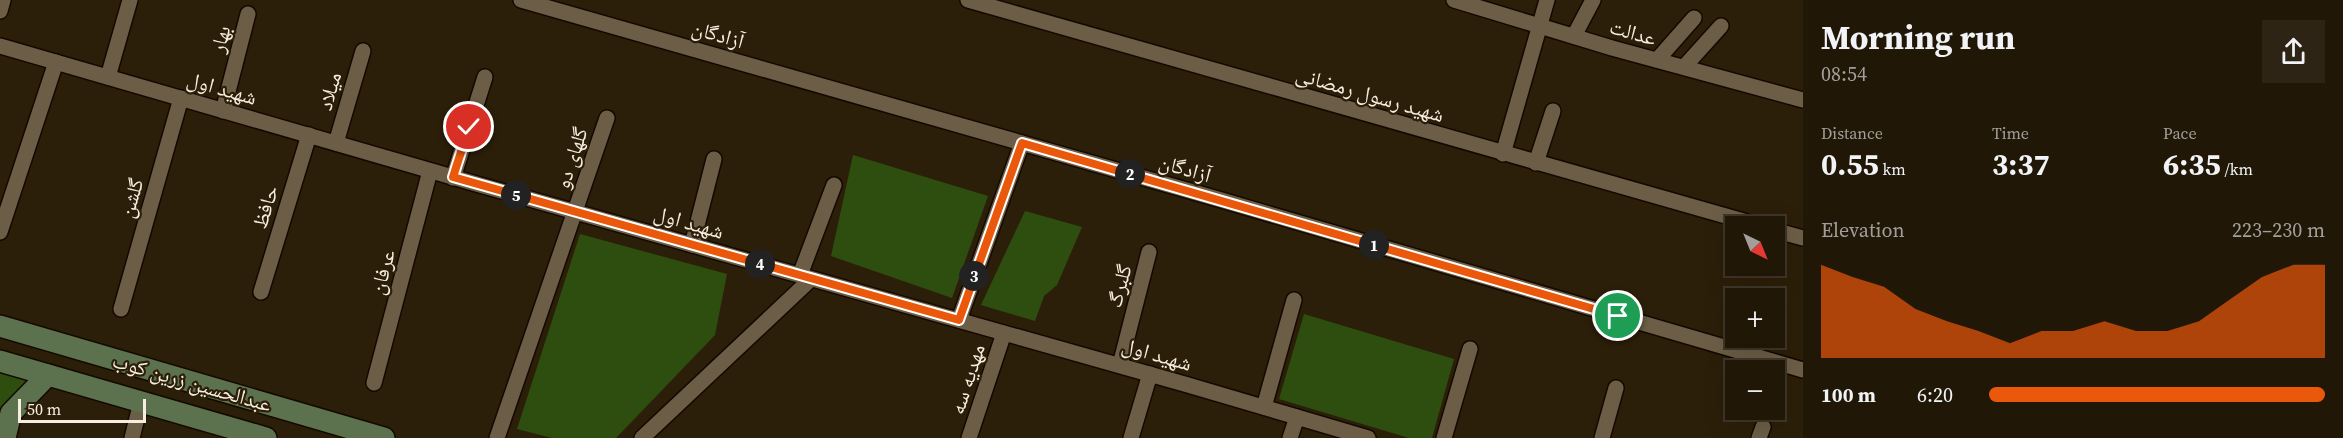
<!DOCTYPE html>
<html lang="en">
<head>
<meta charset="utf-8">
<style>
  body { margin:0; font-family:"Source Serif 4","Noto Naskh Arabic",serif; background:#2d2415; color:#f1f3f6; height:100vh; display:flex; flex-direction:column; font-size:22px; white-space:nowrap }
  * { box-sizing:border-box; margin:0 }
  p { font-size:20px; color:#a29f9b }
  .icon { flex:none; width:33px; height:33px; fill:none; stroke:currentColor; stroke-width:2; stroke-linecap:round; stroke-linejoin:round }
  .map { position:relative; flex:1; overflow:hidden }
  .side { display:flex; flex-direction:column; background:#211707; width:540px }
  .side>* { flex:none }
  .needle { width:39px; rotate:137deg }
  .fabs { position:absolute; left:1725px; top:216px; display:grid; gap:12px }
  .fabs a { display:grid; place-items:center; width:60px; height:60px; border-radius:0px; background:#211707; box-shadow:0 6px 24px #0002,0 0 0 2px #3e3628; font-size:30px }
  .scale { position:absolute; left:18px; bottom:15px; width:128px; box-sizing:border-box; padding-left:6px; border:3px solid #f6eee0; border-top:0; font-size:16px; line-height:21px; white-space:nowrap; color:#f6eee0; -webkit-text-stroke:4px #2c1f09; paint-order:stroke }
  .pin { position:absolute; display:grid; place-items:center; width:51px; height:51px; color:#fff; margin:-26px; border:3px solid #fff; border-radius:50%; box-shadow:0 2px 6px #0007 }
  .km { position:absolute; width:30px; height:30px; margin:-15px; border-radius:50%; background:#222; color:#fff; font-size:16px; line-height:30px; text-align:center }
  .round { display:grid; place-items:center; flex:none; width:63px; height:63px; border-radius:0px; background:#2d2415 }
  .overview { display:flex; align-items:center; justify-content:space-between; height:102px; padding:0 18px }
  h1 { font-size:33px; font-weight:700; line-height:45px }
  .metrics { display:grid; grid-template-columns:repeat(3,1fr); gap:9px; height:102px; padding:6px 18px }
  .metrics div { display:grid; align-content:center }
  .metrics b { font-size:30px; font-weight:700 }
  .metrics small { font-size:16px; font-weight:400 }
  .metrics p { font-size:16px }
  .chart { height:168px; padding:12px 18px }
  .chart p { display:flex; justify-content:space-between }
  .chart svg { width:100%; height:108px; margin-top:6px; fill:#ea580c; opacity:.7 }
  ul { padding:0 18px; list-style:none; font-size:20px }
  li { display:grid; grid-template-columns:96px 72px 1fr; align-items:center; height:45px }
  li i { height:15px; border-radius:8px; background:#ea580c }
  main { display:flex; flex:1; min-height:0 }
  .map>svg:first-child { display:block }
  .green { fill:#2e4e10 }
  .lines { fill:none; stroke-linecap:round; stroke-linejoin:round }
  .street-casing { stroke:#140900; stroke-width:18 }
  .secondary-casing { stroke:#140900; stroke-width:24 }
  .street { stroke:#6c5e46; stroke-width:15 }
  .secondary { stroke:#5c724f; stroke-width:21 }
  .route-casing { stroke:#fff; stroke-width:12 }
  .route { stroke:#ea580c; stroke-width:8 }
  .labels { text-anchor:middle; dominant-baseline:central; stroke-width:4.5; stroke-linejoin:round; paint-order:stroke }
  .street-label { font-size:21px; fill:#f6eee0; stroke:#2c1f09 }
</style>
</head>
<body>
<main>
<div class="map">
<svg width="1803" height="438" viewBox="0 0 1803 438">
  <rect width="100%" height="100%" fill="#2c1f09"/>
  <!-- green -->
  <g class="green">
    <path d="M853,155L988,196L952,298L831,256Z"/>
    <path d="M1025,211L1082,227L1057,285L1044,296L1035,321L981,305Z"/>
    <path d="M580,234L727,274L715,335L616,438H552L517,429Z"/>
    <path d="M1304,314L1454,359L1432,438H1409L1279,399Z"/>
    <path d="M0,370L31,383L0,438Z"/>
  </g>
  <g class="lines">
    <defs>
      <g id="street">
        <path d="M521,0L1218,199L1803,370"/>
        <path d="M968,0L1761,226"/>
        <path d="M1454,0L1612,48L1803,100"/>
        <path d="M0,11L3,0"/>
        <path d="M1574,36L1593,0"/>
        <path d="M0,46L480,185L1188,385L1368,438"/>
        <path d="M1657,60L1694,18"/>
        <path d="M1684,67L1721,26"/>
        <path d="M108,77L130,0"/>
        <path d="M223,111L248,14"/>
        <path d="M336,143L363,51"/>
        <path d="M1503,154L1547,0"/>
        <path d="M1536,163L1553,111"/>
        <path d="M453,178L485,77"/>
        <path d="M1774,230L1803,238"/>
        <path d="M0,232L56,62"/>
        <path d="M692,245L714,159"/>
        <path d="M800,275L834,185"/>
        <path d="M261,292L309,135"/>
        <path d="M121,309L181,98"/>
        <path d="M959,320L1022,143"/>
        <path d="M1120,365L1149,252"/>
        <path d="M374,383L430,171"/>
        <path d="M1264,407L1294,300"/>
        <path d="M132,438L141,402"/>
        <path d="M497,438L607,118"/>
        <path d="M642,438L811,279"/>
        <path d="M969,438L1004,333"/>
        <path d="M1131,438L1150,374"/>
        <path d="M1290,438L1297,417"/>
        <path d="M1444,438L1470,349"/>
        <path d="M1602,438L1616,388"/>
        <path d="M1759,438L1763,427"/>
      </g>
      <g id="secondary">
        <path d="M0,326L384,438"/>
        <path d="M0,361L266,438"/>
        <path d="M5,438L11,413L48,375"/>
      </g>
    </defs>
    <!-- street casing -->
    <use href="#street" class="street-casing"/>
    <!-- secondary casing -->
    <use href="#secondary" class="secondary-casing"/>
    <!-- street -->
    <use href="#street" class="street"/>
    <!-- secondary -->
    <use href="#secondary" class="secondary"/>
  </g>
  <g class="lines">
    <defs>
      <path id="route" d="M469,127L453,177L959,320L1022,143L1618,316"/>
    </defs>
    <!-- route casing -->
    <use href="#route" class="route-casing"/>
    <!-- route -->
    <use href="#route" class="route"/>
  </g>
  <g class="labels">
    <!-- street labels -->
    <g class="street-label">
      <text transform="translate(1633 32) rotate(16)">عدالت</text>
      <text transform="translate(718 34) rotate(16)">آزادگان</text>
      <text transform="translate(220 39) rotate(-75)">بهار</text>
      <text transform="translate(222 88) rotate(16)">شهید اول</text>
      <text transform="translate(329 91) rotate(-74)">میلاد</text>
      <text transform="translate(1370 94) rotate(16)">شهید رسول رمضانی</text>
      <text transform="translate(571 158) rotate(-72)">گلهای دو</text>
      <text transform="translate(1185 168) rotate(16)">آزادگان</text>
      <text transform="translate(131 198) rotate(-74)">گلشن</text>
      <text transform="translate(265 207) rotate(-73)">حافظ</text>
      <text transform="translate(689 222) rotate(16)">شهید اول</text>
      <text transform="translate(382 272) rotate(-75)">عرفان</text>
      <text transform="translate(1119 286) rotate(-75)">گلبرگ</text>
      <text transform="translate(1157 354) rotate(16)">شهید اول</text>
      <text transform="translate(967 379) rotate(-72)">مهدیه سه</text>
      <text transform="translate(192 382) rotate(16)">عبدالحسین زرین کوب</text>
    </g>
  </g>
</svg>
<div class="fabs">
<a><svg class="needle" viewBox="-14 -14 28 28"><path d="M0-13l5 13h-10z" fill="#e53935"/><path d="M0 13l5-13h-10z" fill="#a29f9b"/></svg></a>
<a>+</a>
<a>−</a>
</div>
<div class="scale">50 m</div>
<div class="pin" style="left:1618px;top:316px;background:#1e9e55"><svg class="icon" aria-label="arrive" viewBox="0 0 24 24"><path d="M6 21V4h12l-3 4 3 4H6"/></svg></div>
<div class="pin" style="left:469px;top:127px;background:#d93025"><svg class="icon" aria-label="check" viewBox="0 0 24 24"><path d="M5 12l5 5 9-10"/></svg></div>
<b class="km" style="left:1374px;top:245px">1</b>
<b class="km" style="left:1130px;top:174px">2</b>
<b class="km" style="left:974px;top:276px">3</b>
<b class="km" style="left:760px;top:264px">4</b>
<b class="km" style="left:516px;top:195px">5</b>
</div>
<section class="side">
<div class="overview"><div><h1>Morning run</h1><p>08:54</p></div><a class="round"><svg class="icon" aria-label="share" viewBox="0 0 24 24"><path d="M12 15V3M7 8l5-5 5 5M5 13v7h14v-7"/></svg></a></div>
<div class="metrics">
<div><p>Distance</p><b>0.55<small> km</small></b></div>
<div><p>Time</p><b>3:37</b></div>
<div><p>Pace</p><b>6:35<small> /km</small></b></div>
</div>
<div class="chart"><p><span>Elevation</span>223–230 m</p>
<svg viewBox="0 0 160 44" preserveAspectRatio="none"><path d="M0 44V6L10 11L20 15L30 24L40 29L50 33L60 38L70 33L80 33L90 29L100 33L110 33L120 29L130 20L140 11L150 6L160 6V44z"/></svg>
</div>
<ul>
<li><b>100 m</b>6:20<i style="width:100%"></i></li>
</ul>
</section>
</main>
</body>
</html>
